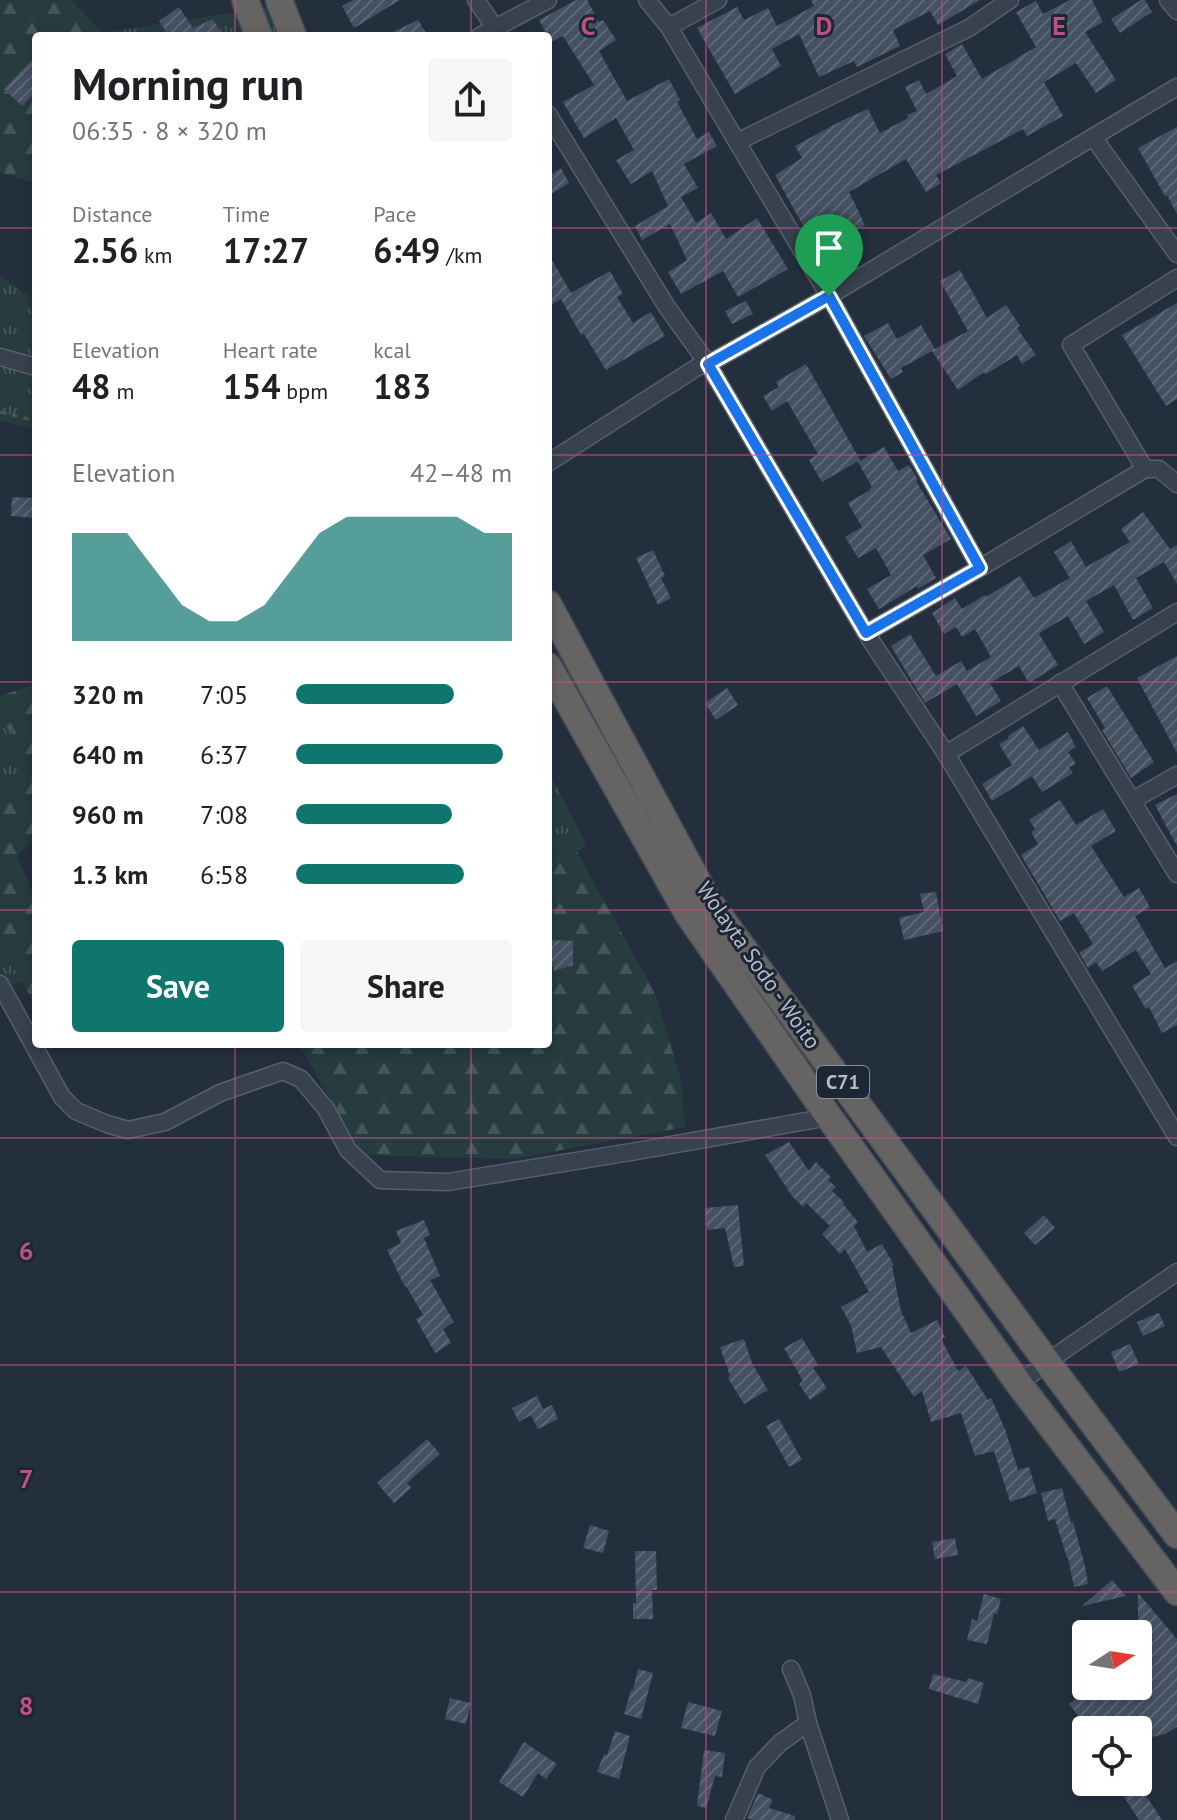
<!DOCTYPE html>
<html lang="en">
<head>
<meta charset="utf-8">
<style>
  body { margin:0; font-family:"PT Sans",sans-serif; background:#f6f6f6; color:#202124; height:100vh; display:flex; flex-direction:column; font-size:30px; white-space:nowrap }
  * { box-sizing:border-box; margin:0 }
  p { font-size:26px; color:#757577 }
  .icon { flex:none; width:44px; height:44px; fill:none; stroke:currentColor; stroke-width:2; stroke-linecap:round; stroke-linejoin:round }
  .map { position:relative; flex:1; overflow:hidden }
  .drawer { position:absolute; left:32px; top:32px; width:520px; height:1016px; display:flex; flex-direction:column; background:#fff; border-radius:8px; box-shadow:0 4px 12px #0003 }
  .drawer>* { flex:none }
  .needle { width:52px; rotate:78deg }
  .tools { position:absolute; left:1072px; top:1620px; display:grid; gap:16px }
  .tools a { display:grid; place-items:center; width:80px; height:80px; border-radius:8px; background:#fff; box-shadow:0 4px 12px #0003; font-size:40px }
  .pin { position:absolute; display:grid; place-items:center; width:68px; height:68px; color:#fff; margin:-82px -34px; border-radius:50% 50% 50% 0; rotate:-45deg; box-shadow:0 0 8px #0007 }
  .pin .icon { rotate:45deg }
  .round { display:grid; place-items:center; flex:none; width:84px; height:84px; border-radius:8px; background:#f6f6f6 }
  .overview { display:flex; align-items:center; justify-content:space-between; height:136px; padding:0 40px }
  h1 { font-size:44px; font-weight:700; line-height:60px }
  .figures { display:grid; grid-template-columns:repeat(3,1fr); gap:12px; height:136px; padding:8px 40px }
  .figures div { display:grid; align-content:center }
  .figures b { font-size:34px; font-weight:700 }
  .figures small { font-size:22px; font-weight:400 }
  .figures p { font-size:22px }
  .chart { height:224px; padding:16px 40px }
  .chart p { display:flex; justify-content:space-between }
  .chart svg { width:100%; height:144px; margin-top:8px; fill:#0f766e; opacity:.7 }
  .button { display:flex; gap:16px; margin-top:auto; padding:16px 40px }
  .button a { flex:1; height:92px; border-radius:8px; background:#0f766e; color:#fff; font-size:32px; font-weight:700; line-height:92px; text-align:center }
  .button a+a { background:#f6f6f6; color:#202124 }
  ul { padding:0 40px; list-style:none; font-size:26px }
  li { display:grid; grid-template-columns:128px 96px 1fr; align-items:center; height:60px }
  li i { height:20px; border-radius:10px; background:#0f766e }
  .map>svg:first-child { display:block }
  .grass { fill:url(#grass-tufts) }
  .forest { fill:url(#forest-firs) }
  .building { fill:url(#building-hatch) }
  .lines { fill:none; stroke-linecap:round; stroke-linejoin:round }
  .minor-casing { stroke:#565f6c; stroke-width:19 }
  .trunk-casing { stroke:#434c59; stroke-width:29 }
  .path { stroke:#44595c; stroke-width:3; stroke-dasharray:6 6; stroke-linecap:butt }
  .minor { stroke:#38414e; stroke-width:16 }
  .trunk { stroke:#656462; stroke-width:26 }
  .route-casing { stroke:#fff; stroke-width:16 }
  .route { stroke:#1a73e8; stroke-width:10 }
  .grid { fill:none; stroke:#bd5182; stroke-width:2; stroke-opacity:0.55 }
  .labels { text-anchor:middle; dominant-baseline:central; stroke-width:6; stroke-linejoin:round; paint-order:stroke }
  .shield { fill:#1d2633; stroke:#878f9c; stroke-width:2 }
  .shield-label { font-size:20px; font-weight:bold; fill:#b4bcc9 }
  .street-label { font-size:22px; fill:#b4bcc9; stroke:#1d2633 }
  .grid-label { font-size:26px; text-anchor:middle; font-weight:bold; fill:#bd5182; stroke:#1d2633; stroke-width:6; stroke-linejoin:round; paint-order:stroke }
</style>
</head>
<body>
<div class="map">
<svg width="1177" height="1820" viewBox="0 0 1177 1820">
  <defs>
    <pattern id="grass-tufts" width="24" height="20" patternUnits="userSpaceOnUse" patternTransform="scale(2)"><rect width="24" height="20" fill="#263c3f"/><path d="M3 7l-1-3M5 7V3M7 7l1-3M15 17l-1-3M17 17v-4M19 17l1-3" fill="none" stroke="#435659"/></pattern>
    <pattern id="forest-firs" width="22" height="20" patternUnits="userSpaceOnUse" patternTransform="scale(2)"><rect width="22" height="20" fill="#263c3f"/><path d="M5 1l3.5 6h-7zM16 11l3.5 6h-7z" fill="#435659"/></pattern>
    <pattern id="building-hatch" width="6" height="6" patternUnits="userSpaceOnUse" patternTransform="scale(2)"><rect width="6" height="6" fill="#455162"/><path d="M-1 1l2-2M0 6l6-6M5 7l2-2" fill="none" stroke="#5d6877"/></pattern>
  </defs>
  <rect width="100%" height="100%" fill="#242f3e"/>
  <!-- grass -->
  <g class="grass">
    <path d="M274,6L284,36H101L103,33Z"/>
    <path d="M0,275L36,302V429L0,421Z"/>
    <path d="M0,722L15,736L26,767L28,788L0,792Z"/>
    <path d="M548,770L586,844L577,852L548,857Z"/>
    <path d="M0,942L22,982L0,988Z"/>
  </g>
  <!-- forest -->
  <g class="forest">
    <path d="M0,0H71L103,33L101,36H36V184L0,172Z"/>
    <path d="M36,684V836L17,856L36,900V1007L0,942V792L28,787L26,767L15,736L0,722V696Z"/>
    <path d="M577,852L655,993L681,1080L685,1127L513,1159L363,1155L299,1044H548V857Z"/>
  </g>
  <!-- building -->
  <g class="building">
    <path d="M353,0H400L354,28L342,6Z"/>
    <path d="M576,0H587L599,22L603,20L616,40L599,51L627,101L669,79L680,100L677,102L697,139L709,132L717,146L684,164L698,188L681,197L696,223L711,213L726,239L757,218L788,269L738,297L723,271L681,294L668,272L687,260L670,224L642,240L635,226L668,206L652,171L631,184L616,160L634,150L616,118L584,138L563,102L594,85L563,36L551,42L539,20Z"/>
    <path d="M811,0H980L938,25L930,11L893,30L900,46L857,67L854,61L819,77L799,34L772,49L781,66L735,94L697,28L737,7L744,20L768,8L777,26L814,6Z"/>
    <path d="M1070,0H1092L1103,22L1085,32L1116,80L1096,93L1076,63L1044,82L1063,116L1027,136L1023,129L936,175L941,183L926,192L906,159L849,192L865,225L842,238L836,227L811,240L775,175L802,158L795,146L841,121L868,109L880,133L908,118L907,115L917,111L905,87L919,80L926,94L957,76L945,54L962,44L982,79L1036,47L1016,12L1036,1L1043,14Z"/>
    <path d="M1141,0H1145L1152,12L1120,33L1111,19Z"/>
    <path d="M179,7L193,28L213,19L220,32L211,36H169L159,21Z"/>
    <path d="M418,20L428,36H384Z"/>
    <path d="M36,56V92L22,106L4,89Z"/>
    <path d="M1177,127V214L1167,195L1165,196L1138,148Z"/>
    <path d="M561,168L569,183L548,196V176Z"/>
    <path d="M548,253L571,293L610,271L623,294L617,297L633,323L651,312L665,336L606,370L584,334L581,335L561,299L548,307Z"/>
    <path d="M960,270L987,318L1006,305L1020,326L1017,328L1036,355L1022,364L1017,355L986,374L984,372L958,390L932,351L901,368L903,372L891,379L864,336L888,323L897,339L921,325L935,349L968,331L940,281Z"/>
    <path d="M746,301L753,314L732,324L725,311Z"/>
    <path d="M1177,303V399L1166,406L1122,335Z"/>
    <path d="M806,364L860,460L822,482L809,460L818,454L787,401L772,411L763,396L779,387L776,382Z"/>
    <path d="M884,447L898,471L909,465L918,480L916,481L951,539L923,555L936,578L918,589L917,586L879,609L867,589L891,575L876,548L858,558L845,537L862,527L848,503L870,490V488L872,487L858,462Z"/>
    <path d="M12,497L36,498V518L11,516Z"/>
    <path d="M1143,512L1170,549L1177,545V584L1164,562L1136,578L1153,608L1133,620L1114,585L1086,601L1104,632L1084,644L1068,616L1041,632L1039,634L1058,665L1029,683L1019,666L990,683L1001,701L976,716L957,684L925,703L891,646L910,634L936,676L961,661L967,671L991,657L975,629L962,637L956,627L944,634L932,613L955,598L962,609L985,595L986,597L1020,576L1034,598L1070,578L1054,552L1071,541L1086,567L1130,542L1121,529Z"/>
    <path d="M653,550L665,576L661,578L671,598L658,605L636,558Z"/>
    <path d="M1177,656V753L1137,678Z"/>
    <path d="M1107,686L1154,762L1131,778L1102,730L1105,728L1087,698Z"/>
    <path d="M727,688L738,705L716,720L705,703Z"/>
    <path d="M1023,726L1039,750L1068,732L1076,747L1068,752L1076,764L1069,767L1073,773L1042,792L1032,776L992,801L982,784L1012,765L999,744L1009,738L1008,736Z"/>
    <path d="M1177,794V846L1155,805Z"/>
    <path d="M1060,800L1076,825L1103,809L1116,831L1091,846L1124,897L1139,888L1150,907L1135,916L1165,968L1177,961V1025L1162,1033L1149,1007L1146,1009L1132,986L1151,974L1136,950L1102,971L1096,962L1088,968L1079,953L1093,944L1074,913L1060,921L1021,855L1038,844L1031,832L1035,829L1029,820Z"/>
    <path d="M936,892L943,931L904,940L899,918L924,912L920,894Z"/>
    <path d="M551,940L573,941V965L554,971L550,957Z"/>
    <path d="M789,1142L809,1171L816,1162L831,1177L828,1180L836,1187L832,1191L844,1202L843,1204L858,1222L854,1226L867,1252L882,1244L894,1265L892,1266L901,1311L911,1333L937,1320L945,1337L941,1339L958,1371L966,1366L988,1400L991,1398L1005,1429L1018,1470L1029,1467L1037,1493L1010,1502L994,1451L975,1456L961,1413L931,1422L922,1391L914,1397L881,1347L857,1353L851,1325L841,1307L869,1292L845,1249L840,1254L822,1234L830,1226L806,1203L803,1207L792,1196L765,1155Z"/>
    <path d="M738,1205L744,1266L734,1267L725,1228L707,1230L705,1208Z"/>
    <path d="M1044,1215L1055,1228L1035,1245L1024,1233Z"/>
    <path d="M424,1220L430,1235L424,1238L440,1276L430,1280L454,1322L443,1329L451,1343L435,1353L416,1319L423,1315L406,1286L405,1287L387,1250L401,1243L396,1231Z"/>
    <path d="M1159,1313L1165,1326L1143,1336L1137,1322Z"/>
    <path d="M802,1338L818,1365L813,1368L827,1388L810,1400L799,1384L803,1381L784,1348Z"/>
    <path d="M744,1339L752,1363L768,1390L744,1404L728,1378L730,1376L720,1347Z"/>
    <path d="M1130,1344L1139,1364L1119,1372L1111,1352Z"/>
    <path d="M537,1396L543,1409L552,1405L558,1419L538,1429L531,1415L519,1422L512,1408Z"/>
    <path d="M779,1419L802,1460L789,1467L766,1426Z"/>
    <path d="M427,1439L440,1454L407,1483L411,1488L394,1503L377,1483Z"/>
    <path d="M1062,1488L1071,1523L1073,1522L1085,1566L1088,1584L1074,1587L1068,1558H1067L1055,1519L1048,1521L1041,1493Z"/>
    <path d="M590,1525L609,1531L603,1553L583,1548Z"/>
    <path d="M955,1538L958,1555L935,1559L932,1542Z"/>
    <path d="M635,1551H656L657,1590H652L653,1619H633V1603H636Z"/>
    <path d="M1112,1580L1126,1596L1082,1606Z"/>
    <path d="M1138,1593L1177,1639V1727L1165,1734L1138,1740V1730H1089L1069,1704L1092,1686H1138Z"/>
    <path d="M984,1594L1001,1599L997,1614L994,1613L987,1644L967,1640L972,1619L977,1621Z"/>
    <path d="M638,1669L653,1673L641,1719L624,1714L631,1690H633Z"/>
    <path d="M933,1674L966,1682L968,1678L984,1683L978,1704L929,1689Z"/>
    <path d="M450,1698L471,1703L466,1724L445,1719Z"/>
    <path d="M688,1702L722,1711L715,1736L681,1728Z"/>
    <path d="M615,1731L630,1736L619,1779L597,1772L604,1754L607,1755Z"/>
    <path d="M524,1742L557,1764L546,1779L538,1773L523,1797L499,1782Z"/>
    <path d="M704,1750L725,1753L722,1777L715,1776L706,1808L697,1806Z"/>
    <path d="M1114,1782H1137L1162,1820H1139Z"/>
    <path d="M758,1793L773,1800L769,1808L795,1816V1820H753L747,1818Z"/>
  </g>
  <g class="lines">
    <defs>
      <g id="minor">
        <path d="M476,0L495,28L480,36"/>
        <path d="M647,0L669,27L718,0"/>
        <path d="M1168,0L1177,11"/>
        <path d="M669,27L737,142L969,28L1010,0"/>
        <path d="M500,36L495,28L548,0"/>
        <path d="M548,114L667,307L708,364L866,633L946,754L1177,1137"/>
        <path d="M1093,137L1177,87"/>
        <path d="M737,142L829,296L980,568"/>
        <path d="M0,357L36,367"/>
        <path d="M548,463L699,366L708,364L829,296L1093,137L1177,254"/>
        <path d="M1145,469L1071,345L1177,278"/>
        <path d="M866,633L980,568L1145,469H1159L1177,484"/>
        <path d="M1060,683L1177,874"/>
        <path d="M946,754L1177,612"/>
        <path d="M1133,800L1177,775"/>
        <path d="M0,984L62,1097L76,1111L107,1124L128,1130L165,1122L220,1093L283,1071L301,1079L326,1109L348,1150L380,1180L448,1182L637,1151L829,1117"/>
        <path d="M1019,1384L1047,1362L1177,1272"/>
        <path d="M791,1669L802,1695L808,1723L840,1820"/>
        <path d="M734,1820L757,1767L780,1743L808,1723"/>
      </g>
      <g id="trunk">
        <path d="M245,0L259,36"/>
        <path d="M279,0L293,36"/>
        <path d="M548,604L707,899L1047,1362L1177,1535"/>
        <path d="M548,666L688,914L829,1117L1019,1384L1177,1592"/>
      </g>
    </defs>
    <!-- minor casing -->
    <use href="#minor" class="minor-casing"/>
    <!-- trunk casing -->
    <use href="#trunk" class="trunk-casing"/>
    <!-- path -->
    <path class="path" d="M0,412L36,421"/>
    <!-- minor -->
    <use href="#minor" class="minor"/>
    <!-- trunk -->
    <use href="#trunk" class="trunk"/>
  </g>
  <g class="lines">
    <defs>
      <path id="route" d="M829,296L980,568L866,633L708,364Z"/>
    </defs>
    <!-- route casing -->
    <use href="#route" class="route-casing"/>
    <!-- route -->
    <use href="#route" class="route"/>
  </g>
  <!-- grid -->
  <path class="grid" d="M235,0V36M471,0V36M706,0V1820M942,0V1820M0,228H36M548,228H1177M0,455H36M548,455H1177M0,682H36M548,682H1177M0,910H36M548,910H1177M235,1044V1820M471,1044V1820M0,1138H1177M0,1365H1177M0,1592H1177"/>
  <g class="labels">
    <!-- shield labels -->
    <rect class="shield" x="817" y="1066" width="52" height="32" rx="6"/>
    <g class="shield-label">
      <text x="843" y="1082">C71</text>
    </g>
    <!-- street labels -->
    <g class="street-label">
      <text transform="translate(759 965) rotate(55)">Wolayta Sodo - Woito</text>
    </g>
  </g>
  <g class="grid-label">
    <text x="588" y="35">C</text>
    <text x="824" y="35">D</text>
    <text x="1059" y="35">E</text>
    <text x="26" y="1260">6</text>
    <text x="26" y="1488">7</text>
    <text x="26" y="1715">8</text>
  </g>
</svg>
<div class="tools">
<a><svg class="needle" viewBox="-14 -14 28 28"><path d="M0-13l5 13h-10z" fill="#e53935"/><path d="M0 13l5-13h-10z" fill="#757577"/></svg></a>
<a><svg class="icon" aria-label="locate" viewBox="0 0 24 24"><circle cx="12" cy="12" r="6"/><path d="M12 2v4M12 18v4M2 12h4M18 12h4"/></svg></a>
</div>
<div class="pin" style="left:829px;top:296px;background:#1e9e55"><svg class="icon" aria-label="arrive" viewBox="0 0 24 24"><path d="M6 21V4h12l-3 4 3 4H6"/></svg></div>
<section class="drawer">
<div class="overview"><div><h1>Morning run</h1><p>06:35 · 8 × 320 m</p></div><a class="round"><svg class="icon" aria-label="share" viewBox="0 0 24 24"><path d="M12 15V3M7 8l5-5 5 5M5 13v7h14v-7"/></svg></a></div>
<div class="figures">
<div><p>Distance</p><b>2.56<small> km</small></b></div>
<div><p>Time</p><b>17:27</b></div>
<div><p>Pace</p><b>6:49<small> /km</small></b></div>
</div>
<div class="figures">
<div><p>Elevation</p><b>48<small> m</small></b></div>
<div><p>Heart rate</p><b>154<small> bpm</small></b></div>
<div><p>kcal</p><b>183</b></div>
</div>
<div class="chart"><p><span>Elevation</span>42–48 m</p>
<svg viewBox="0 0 160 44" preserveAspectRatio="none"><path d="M0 44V11L10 11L20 11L30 22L40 33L50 38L60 38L70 33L80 22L90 11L100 6L110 6L120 6L130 6L140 6L150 11L160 11V44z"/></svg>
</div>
<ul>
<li><b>320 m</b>7:05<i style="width:73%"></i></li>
<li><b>640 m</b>6:37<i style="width:96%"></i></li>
<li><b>960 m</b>7:08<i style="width:72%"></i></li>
<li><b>1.3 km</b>6:58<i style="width:78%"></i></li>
</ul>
<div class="button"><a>Save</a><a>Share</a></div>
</section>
</div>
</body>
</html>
